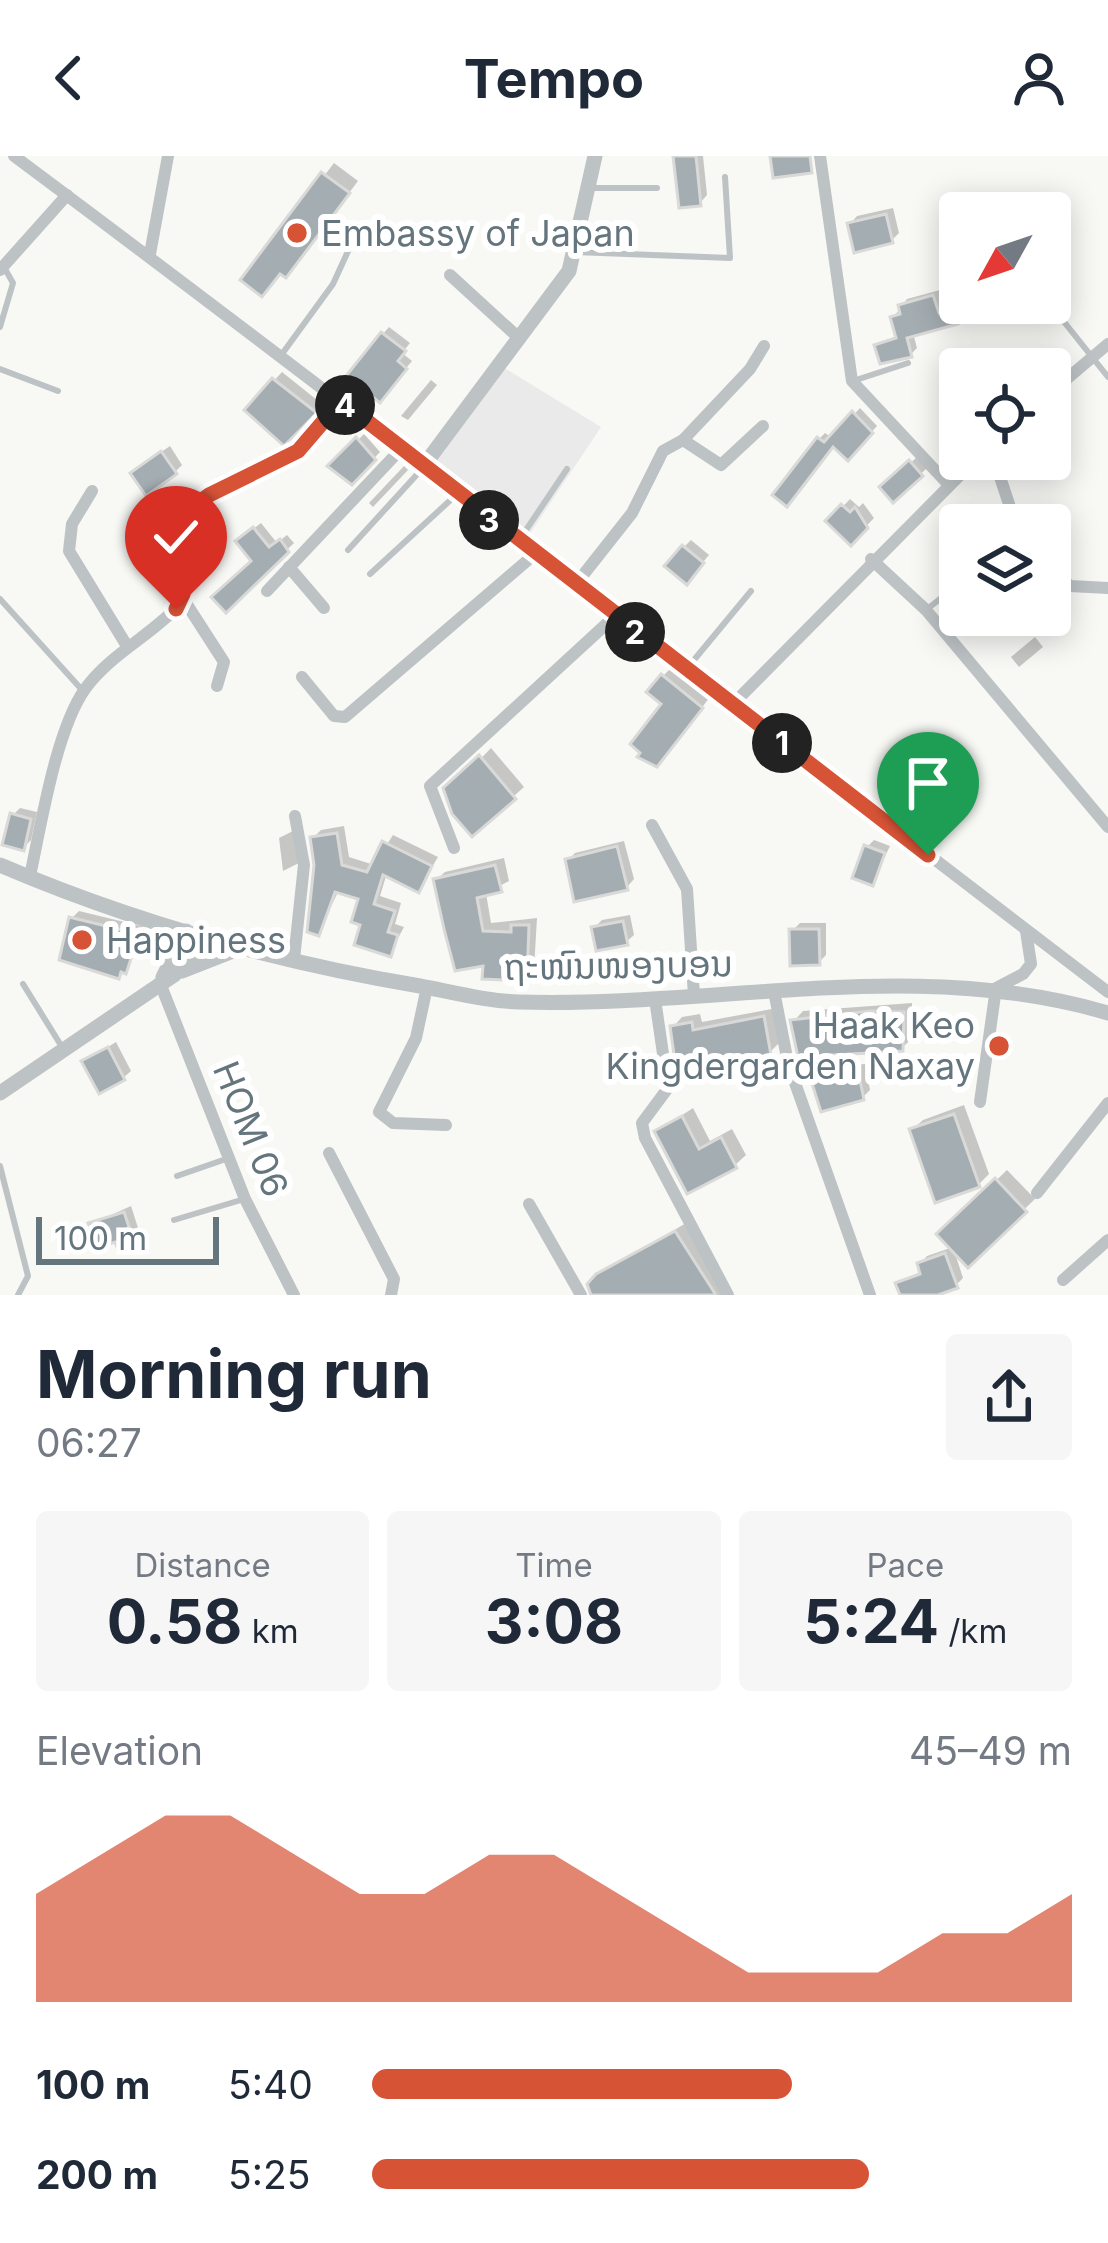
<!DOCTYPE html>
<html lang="en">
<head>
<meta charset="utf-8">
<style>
  body { margin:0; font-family:Inter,"Noto Sans Lao",sans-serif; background:#f6f6f7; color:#1f2937; height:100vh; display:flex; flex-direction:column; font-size:45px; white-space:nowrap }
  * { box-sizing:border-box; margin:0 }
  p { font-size:39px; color:#747a83 }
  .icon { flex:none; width:66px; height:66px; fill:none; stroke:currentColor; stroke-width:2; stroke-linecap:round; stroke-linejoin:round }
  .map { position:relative; height:1139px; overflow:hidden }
  .drawer { display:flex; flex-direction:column; background:#fff; flex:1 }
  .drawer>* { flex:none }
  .needle { width:78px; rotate:230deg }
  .buttons { position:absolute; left:939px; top:36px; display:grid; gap:24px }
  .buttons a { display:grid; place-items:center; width:132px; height:132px; border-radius:12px; background:#fff; box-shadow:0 6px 30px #0003; font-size:60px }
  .scale { position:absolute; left:36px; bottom:30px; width:183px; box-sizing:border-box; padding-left:12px; border:6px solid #65757e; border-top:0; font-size:33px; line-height:42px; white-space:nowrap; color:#65757e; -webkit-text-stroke:9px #fff; paint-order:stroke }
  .pin { position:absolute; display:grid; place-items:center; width:102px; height:102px; color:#fff; margin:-123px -51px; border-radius:50% 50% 50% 0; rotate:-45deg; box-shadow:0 0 12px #0007 }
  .pin .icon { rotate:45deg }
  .km { position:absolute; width:60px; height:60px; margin:-30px; border-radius:50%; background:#222; color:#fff; font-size:33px; line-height:60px; text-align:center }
  .round { display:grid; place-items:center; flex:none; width:126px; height:126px; border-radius:12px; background:#f6f6f7 }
  .overview { display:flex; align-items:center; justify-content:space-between; height:204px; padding:0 36px }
  h1 { font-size:66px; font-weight:700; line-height:90px }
  .stats { display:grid; grid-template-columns:repeat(3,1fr); gap:18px; height:204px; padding:12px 36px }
  .stats div { display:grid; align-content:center; border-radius:12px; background:#f6f6f7; text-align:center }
  .stats b { font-size:60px; font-weight:700 }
  .stats small { font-size:33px; font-weight:400 }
  .stats p { font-size:33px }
  .chart { height:336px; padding:24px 36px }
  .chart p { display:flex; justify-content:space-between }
  .chart svg { width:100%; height:216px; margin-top:12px; fill:#d75336; opacity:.7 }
  ul { padding:0 36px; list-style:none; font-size:39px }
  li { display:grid; grid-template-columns:192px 144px 1fr; align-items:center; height:90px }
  li i { height:30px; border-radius:15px; background:#d75336 }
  header { display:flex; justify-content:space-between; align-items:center; height:156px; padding:0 36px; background:#fff; font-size:54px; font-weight:700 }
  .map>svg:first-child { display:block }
  .built { fill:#e9eae9 }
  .shadow { fill:#0003 }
  .building { fill:#a4adb2; stroke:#d9d9d8; stroke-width:3 }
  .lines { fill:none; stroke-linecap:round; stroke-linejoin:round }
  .service { stroke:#bdc2c5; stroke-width:6 }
  .minor { stroke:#bdc2c5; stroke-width:12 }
  .tertiary { stroke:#bdc2c5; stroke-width:15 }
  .route-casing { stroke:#fff; stroke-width:24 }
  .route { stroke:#d75336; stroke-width:15 }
  .poi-dot { fill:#d75336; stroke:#fff; stroke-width:4.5 }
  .labels { text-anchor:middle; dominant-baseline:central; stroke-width:12; stroke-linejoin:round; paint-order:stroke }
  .poi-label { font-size:36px; fill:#65757e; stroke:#fff; text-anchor:start }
  .street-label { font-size:36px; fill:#65757e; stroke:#fff }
</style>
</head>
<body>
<header><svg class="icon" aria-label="back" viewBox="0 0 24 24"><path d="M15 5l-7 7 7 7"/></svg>Tempo<svg class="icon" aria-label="person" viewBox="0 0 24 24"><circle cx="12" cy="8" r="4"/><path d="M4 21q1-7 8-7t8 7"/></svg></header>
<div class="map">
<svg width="1108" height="1139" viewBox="0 0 1108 1139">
  <rect width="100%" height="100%" fill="#f8f8f5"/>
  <!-- built -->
  <path class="built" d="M501,210L601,271L525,385L427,313Z"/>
  <!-- shadow -->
  <g class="shadow">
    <path d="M676,0H703L707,39L700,47Z"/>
    <path d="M334,7L358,25L296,108L244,124Z"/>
    <path d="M893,52L899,77L891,85L850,68L857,60Z"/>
    <path d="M940,134L945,153L960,148L963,159L957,165L913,177L917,192L911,198L877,189L898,179L893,162L907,143Z"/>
    <path d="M389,171L410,187L402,197L412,205L386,236L383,178Z"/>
    <path d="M282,216L322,248L284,286L248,253Z"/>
    <path d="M431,224L437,229L408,264L401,260Z"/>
    <path d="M860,252L877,270L848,301L834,288L776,338L819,283L825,277L832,282Z"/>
    <path d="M364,278L380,296L352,325L332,310Z"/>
    <path d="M170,290L182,309L175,316L141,310Z"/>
    <path d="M918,300L928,311L894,343L883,332Z"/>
    <path d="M404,310L408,314L373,351L369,347Z"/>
    <path d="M850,343L859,351L863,347L874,362L851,386L829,365Z"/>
    <path d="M261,367L277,387L287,379L294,387L226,453L255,405L245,379Z"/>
    <path d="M691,384L709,399L694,417L684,391Z"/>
    <path d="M1035,481L1043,491L1019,511L1011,501Z"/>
    <path d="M672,511L710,541L666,598L663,520Z"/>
    <path d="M491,592L524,631L472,677L449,636Z"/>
    <path d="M942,607L949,612L918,653L935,614Z"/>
    <path d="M20,652L37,656L31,684L24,691L13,659Z"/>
    <path d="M344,670L349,701L374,709L393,679L438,701L419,733L387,717L380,740L401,747L395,768L404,771L390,797L364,768L362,741L339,734L318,777L313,682L321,674Z"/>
    <path d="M295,674L299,707L283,715L279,682Z"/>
    <path d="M874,684L890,690L872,727L867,691Z"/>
    <path d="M624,685L634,723L627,731L568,704L575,697Z"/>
    <path d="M504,702L509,725L486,737L491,767L537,762L534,813L526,822L486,806L436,724L445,716Z"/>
    <path d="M79,755L145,771L126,815L118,820L72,762Z"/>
    <path d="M630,759L634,779L626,786L594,772L602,764Z"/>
    <path d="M800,767H826V799L819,806L792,775Z"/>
    <path d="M912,847V882L902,892L794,865L803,855Z"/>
    <path d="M772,853L779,887L770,896L673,871L682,861L700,858L702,866Z"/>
    <path d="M116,886L131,915L123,922L85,905Z"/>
    <path d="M865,908L870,934L863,941L813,918L820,911Z"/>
    <path d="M964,949L989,1018L978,1029L912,974L923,964Z"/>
    <path d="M693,952L710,985L732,973L746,999L735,1009L658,975Z"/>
    <path d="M1007,1014L1035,1043L968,1107L940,1078Z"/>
    <path d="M131,1050L140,1078L133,1086L91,1068Z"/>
    <path d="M686,1067L733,1139H591L601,1118Z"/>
    <path d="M953,1091L963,1122L956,1129L899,1127L922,1115L920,1108L927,1100Z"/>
  </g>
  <!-- building -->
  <g class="building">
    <path d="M673,0H696L701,50L679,52Z"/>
    <path d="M770,0H810L812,17L773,22Z"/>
    <path d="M321,16L350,37L286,122L280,118L262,141L240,124Z"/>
    <path d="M886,58L893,87L854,97L847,67Z"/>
    <path d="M933,139L939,157L954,153L958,168L907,182L912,201L880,208L874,189L896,182L890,161L900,158L898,149Z"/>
    <path d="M381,176L406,195L398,205L407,213L380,247L346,220Z"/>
    <path d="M272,222L317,257L284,290L244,254Z"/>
    <path d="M852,255L873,277L848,305L833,291L787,351L772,339L817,281L824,286Z"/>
    <path d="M356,281L376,304L352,329L327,310Z"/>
    <path d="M161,295L177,318L146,340L130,317Z"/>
    <path d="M909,304L923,320L893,347L879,331Z"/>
    <path d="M841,348L850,356L855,351L868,372L851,390L825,365Z"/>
    <path d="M253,371L269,391L280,383L289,396L226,457L211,441L251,405L235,385Z"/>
    <path d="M682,389L704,407L687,429L664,410Z"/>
    <path d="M661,518L703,552L657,611L637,601L640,597L630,588L661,548L646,536Z"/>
    <path d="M479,599L516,643L472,681L452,658L443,632Z"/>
    <path d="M933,612L944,621L911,664L900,656Z"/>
    <path d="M10,657L31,663L24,695L2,689Z"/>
    <path d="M337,677L342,709L367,716L382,685L432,710L419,737L383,719L374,748L395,755L388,776L398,779L391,801L354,789L360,769L351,766L358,743L335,736L319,780L307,776L314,709L310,681Z"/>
    <path d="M864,689L885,697L873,730L852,722Z"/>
    <path d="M617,690L628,734L574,746L565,703Z"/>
    <path d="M495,709L502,736L477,742L483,775L511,776V769H529L527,825L482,823L483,810L455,815L444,773L433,723Z"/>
    <path d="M69,761L139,778L126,818L121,816L119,823L59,804Z"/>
    <path d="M623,765L628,789L596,795L591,771Z"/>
    <path d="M789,773H819L820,809L790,810Z"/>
    <path d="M871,855L904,856L903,895L798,901L790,864Z"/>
    <path d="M764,860L771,899L676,913L670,870L692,866L693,874Z"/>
    <path d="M108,891L125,924L99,938L81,905Z"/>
    <path d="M858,914L864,944L821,956L809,918Z"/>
    <path d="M954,958L980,1031L935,1047L909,973Z"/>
    <path d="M682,960L699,993L721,981L737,1012L687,1038L654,975Z"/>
    <path d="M995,1022L1027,1056L968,1112L936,1078Z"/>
    <path d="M124,1056L135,1089L118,1094L115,1086L96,1092L88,1067Z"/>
    <path d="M675,1075L716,1139H591L587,1128L596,1118Z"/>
    <path d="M945,1097L958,1132L938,1139H900L895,1127L920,1118L917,1107Z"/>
  </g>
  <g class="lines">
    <!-- service -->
    <g class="service">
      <path d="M589,32H657"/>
      <path d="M575,96L730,102L725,21"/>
      <path d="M1049,147L1108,221"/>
      <path d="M0,171L13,127L5,113"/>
      <path d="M282,198L333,128L355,80"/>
      <path d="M0,213L58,235"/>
      <path d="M856,224L908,207"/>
      <path d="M520,383L567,313"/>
      <path d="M348,394L422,313"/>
      <path d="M370,418L456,339"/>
      <path d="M0,443L83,535"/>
      <path d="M926,454L960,427"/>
      <path d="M689,510L751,435"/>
      <path d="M23,828L62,891"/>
      <path d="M0,1010L28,1120L18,1139"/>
      <path d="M177,1020L226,1003"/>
      <path d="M174,1064L241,1044"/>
    </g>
    <!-- minor -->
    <g class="minor">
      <path d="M14,0C382,274 743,558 1108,836"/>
      <path d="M820,0L852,225L947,327"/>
      <path d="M150,98L168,0"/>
      <path d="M0,114L67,39"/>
      <path d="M450,119L519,182"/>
      <path d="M1050,237L1108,188"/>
      <path d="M683,284L721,309L763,270"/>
      <path d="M994,303L1016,369"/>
      <path d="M92,335L72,368L69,395L127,490"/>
      <path d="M871,403L926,454L1108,671"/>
      <path d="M289,411L324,452"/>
      <path d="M1050,411L1070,430L1108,432"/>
      <path d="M576,428L632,357L663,295L683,284L750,213L764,190"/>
      <path d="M267,435L400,294"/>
      <path d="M302,521L334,560L345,561L535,398"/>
      <path d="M217,530L224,506L155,399L151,381L209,339L298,295L341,245"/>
      <path d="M732,549L976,303"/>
      <path d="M652,669L687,733L694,839"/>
      <path d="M454,692L430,630L615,460"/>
      <path d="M30,720C41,669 56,574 85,533C111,497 154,478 182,446"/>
      <path d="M294,803L304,709L295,660"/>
      <path d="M160,827L245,1043L294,1139"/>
      <path d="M427,831L416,882L379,956L393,967L446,969"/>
      <path d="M774,835L788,907L870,1139"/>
      <path d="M655,843L668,932L642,967L645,982L728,1139"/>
      <path d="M980,946L996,832L1023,818L1031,808L1026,775"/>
      <path d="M329,997L394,1123L391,1139"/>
      <path d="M1037,1037L1108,947"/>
      <path d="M529,1048L581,1139"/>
      <path d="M1063,1124L1108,1084"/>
    </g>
    <!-- tertiary -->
    <g class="tertiary">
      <path d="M422,312L569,115L595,0"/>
      <path d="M0,709C133,766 277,806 420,830C452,836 486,845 519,846C715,852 917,800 1108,857"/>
      <path d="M182,815L238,793"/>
      <path d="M163,821L186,775"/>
      <path d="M0,937L174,819L206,782"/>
    </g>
  </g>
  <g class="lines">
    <defs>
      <path id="route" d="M176,453L183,438L155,399L151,381L209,339L298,295L341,245L928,699"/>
    </defs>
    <!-- route casing -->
    <use href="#route" class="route-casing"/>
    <!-- route -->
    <use href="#route" class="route"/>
  </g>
  <!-- markers -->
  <g class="poi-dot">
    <circle cx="297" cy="77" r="12"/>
    <circle cx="82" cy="784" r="12"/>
    <circle cx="999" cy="890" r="12"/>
  </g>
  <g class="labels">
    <!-- poi labels -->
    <g class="poi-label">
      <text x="321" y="77">Embassy of Japan</text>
      <text x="106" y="784">Happiness</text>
      <text x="975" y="869" text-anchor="end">Haak Keo<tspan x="975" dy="41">Kingdergarden Naxay</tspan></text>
    </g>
    <!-- street labels -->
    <g class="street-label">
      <text transform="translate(618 809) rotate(-1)">ຖະໜົນໜອງບອນ</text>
      <text transform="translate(251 973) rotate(68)">HOM 06</text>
    </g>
  </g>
</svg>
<div class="buttons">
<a><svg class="needle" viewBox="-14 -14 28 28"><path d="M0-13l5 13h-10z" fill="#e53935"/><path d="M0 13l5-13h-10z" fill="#747a83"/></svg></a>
<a><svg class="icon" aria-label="locate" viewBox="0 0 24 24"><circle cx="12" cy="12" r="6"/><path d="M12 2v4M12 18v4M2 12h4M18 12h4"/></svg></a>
<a><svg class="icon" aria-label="layers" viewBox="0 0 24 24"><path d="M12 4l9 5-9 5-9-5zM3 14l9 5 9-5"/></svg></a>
</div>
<div class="scale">100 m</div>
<div class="pin" style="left:928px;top:699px;background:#1e9e55"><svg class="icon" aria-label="arrive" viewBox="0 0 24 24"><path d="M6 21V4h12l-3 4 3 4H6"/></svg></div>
<div class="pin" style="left:176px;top:453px;background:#d93025"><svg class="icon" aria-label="check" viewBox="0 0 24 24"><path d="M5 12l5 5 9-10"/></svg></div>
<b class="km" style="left:782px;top:587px">1</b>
<b class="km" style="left:635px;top:476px">2</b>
<b class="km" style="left:489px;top:364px">3</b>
<b class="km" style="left:345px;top:249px">4</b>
</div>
<section class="drawer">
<div class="overview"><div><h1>Morning run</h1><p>06:27</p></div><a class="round"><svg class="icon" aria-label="share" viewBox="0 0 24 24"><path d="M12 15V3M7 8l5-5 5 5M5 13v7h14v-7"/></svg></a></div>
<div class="stats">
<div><p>Distance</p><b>0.58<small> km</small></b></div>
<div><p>Time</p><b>3:08</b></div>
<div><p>Pace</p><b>5:24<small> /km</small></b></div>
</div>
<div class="chart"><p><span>Elevation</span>45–49 m</p>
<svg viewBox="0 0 160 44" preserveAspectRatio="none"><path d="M0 44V22L10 14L20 6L30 6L40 14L50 22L60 22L70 14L80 14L90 22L100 30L110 38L120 38L130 38L140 30L150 30L160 22V44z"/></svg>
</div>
<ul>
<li><b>100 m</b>5:40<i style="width:60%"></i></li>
<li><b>200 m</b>5:25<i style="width:71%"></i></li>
</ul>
</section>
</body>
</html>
